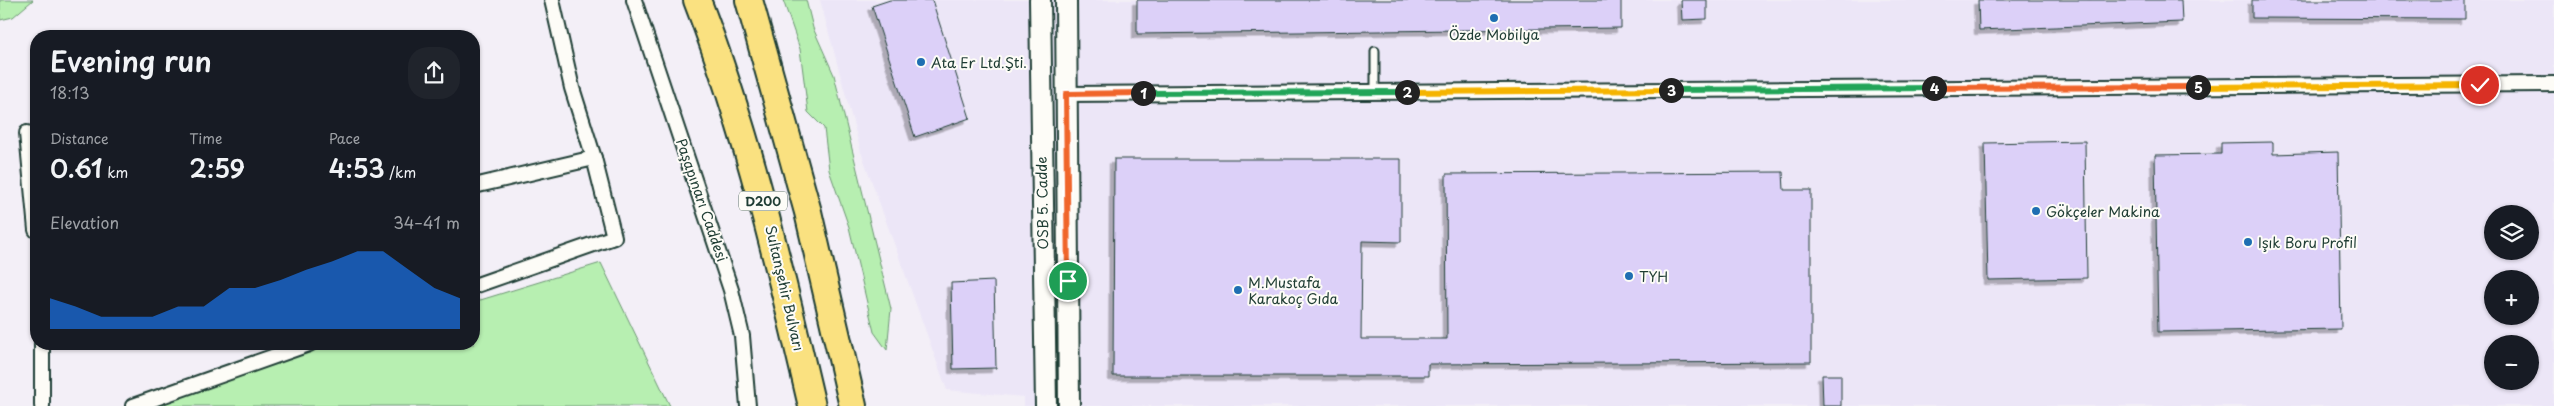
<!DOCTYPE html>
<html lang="en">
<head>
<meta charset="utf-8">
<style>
  body { margin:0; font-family:"Playpen Sans",sans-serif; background:#20242c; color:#f1f3f6; height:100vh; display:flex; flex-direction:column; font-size:19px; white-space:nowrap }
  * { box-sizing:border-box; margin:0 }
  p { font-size:16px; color:#9ea1a6 }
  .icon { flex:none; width:28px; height:28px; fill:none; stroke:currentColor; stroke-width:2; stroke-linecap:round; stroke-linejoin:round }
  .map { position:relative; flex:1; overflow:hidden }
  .side { position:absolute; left:30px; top:30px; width:450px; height:320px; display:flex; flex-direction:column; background:#171b24; border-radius:20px; box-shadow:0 1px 4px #0004 }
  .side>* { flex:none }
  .controls { position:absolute; left:2484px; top:205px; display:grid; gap:10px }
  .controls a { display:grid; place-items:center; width:55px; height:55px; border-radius:50%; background:#171b24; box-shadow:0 1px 4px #0004; font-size:25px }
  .pin { position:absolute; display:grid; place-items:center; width:42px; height:42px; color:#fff; margin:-21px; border:2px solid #fff; border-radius:50%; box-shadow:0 1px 5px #0007 }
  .km { position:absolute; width:25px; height:25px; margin:-12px; border-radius:50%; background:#222; color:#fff; font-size:14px; line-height:25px; text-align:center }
  .round { display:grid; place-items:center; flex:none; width:52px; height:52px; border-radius:20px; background:#20242c }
  .summary { display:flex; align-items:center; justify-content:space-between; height:85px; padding:0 20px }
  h1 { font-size:28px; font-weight:600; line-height:38px }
  .stats { display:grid; grid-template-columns:repeat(3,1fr); gap:8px; height:85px; padding:5px 20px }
  .stats div { display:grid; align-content:center }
  .stats b { font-size:25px; font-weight:600 }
  .stats small { font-size:14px; font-weight:400 }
  .stats p { font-size:14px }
  .chart { height:140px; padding:10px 20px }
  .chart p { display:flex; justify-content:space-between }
  .chart svg { width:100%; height:90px; margin-top:5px; fill:#1a73e8; opacity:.7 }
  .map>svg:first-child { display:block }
  .built { fill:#ece6f7; fill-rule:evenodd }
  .green { fill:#b7efb1; stroke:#6b9672 }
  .building { fill:#dcd0f8; stroke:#1f3d34; filter:url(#shadow) }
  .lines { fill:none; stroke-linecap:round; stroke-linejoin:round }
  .lane-casing { stroke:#1f3d34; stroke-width:11 }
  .street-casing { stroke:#1f3d34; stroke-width:18 }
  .secondary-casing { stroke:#1f3d34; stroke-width:24 }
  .highway-casing { stroke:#1f3d34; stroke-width:30 }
  .lane { stroke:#fdfcf7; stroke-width:7 }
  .street { stroke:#fdfcf7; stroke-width:14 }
  .secondary { stroke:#fdfcf7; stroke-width:20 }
  .highway { stroke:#fae180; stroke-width:26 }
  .split-1-casing { stroke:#fff; stroke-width:10 }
  .split-2-casing { stroke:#fff; stroke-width:10 }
  .split-3-casing { stroke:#fff; stroke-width:10 }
  .split-4-casing { stroke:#fff; stroke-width:10 }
  .split-5-casing { stroke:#fff; stroke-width:10 }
  .split-6-casing { stroke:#fff; stroke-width:10 }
  .split-1 { stroke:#f0652b; stroke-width:6 }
  .split-2 { stroke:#22a559; stroke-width:6 }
  .split-3 { stroke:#f5b400; stroke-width:6 }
  .split-4 { stroke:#22a559; stroke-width:6 }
  .split-5 { stroke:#f0652b; stroke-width:6 }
  .split-6 { stroke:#f5b400; stroke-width:6 }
  .poi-dot { fill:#1f6fb2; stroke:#fdfcf7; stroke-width:2 }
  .labels { text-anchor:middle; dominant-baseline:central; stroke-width:4; stroke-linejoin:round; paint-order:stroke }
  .shield { fill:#fdfcf7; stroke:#62766e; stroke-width:1 }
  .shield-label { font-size:12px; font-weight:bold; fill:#1f3d34 }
  .poi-label { font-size:14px; fill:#1f3d34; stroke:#fdfcf7; text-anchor:start }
  .street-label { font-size:14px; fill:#1f3d34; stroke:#fdfcf7 }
</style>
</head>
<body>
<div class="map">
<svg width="2554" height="406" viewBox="0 0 2554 406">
  <defs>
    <filter id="shadow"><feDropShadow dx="-4.5" dy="4.5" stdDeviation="0" flood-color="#0004"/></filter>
  </defs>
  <rect width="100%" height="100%" fill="#f3eff7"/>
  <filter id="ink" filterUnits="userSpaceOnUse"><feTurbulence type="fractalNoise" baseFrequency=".02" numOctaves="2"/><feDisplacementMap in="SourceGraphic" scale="10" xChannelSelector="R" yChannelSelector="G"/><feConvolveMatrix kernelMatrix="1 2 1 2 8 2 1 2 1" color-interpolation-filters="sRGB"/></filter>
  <g filter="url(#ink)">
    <!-- built -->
    <path class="built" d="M820,0H2554V406H1024V397L947,390L861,152ZM2492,214H2530V251H2492ZM2492,279H2530V316H2492ZM2492,344H2530V381H2492Z"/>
    <!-- green -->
    <g class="green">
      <path d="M0,0H33L13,17L0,20Z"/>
      <path d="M783,0H806L813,28L834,75L891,309L887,350L874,332L849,227L829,170L824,128L808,112L800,49Z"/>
      <path d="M601,263L670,406H130L335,344H474V302Z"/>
    </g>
    <!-- building -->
    <g class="building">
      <path d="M890,0H932L970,118L915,137L872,6Z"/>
      <path d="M1137,0H1621V28L1137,34Z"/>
      <path d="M1681,0H1707V19L1682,20Z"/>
      <path d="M1978,0H2181L2182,22L1979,30Z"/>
      <path d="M2252,0H2465V19L2252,18Z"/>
      <path d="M2085,141L2087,278L1988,280L1985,143Z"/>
      <path d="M2273,142V154L2338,152L2341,329L2158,332L2155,155L2221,154V143Z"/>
      <path d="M1114,159H1401V242L1362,241L1361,339H1447L1446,174L1783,172L1784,190H1811V362L1428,364V376H1113Z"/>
      <path d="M994,281L996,368L953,369L951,283Z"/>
      <path d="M1822,375H1841V406H1823Z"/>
    </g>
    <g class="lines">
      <defs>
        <path id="lane" d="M1375,51V92"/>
        <g id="street">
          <path d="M634,0L731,290L742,336L748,406"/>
          <path d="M1066,94L2554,84"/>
          <path d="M27,133L36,230"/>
          <path d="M474,186L594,158"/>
          <path d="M474,286L614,237L594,158L572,88L552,0"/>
          <path d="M42,344V406"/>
          <path d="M133,406L309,344"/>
        </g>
        <g id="secondary">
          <path d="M1040,0L1046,406"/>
          <path d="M1066,0L1069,406"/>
        </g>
        <g id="highway">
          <path d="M697,0C748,132 780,269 812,406"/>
          <path d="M749,0L808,212L853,406"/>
        </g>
      </defs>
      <!-- lane casing -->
      <use href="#lane" class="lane-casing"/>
      <!-- street casing -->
      <use href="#street" class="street-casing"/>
      <!-- secondary casing -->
      <use href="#secondary" class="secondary-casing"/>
      <!-- highway casing -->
      <use href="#highway" class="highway-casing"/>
      <!-- lane -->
      <use href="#lane" class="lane"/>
      <!-- street -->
      <use href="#street" class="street"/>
      <!-- secondary -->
      <use href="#secondary" class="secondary"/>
      <!-- highway -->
      <use href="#highway" class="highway"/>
    </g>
  </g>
  <g class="lines" filter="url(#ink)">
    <defs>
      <path id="split-1" d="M1068,281L1066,94L1143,93"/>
      <path id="split-2" d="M1143,93L1407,92"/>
      <path id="split-3" d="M1407,92L1671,90"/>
      <path id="split-4" d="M1671,90L1934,88"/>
      <path id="split-5" d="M1934,88L2198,87"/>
      <path id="split-6" d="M2198,87L2480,85"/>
    </defs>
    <!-- split-1 casing -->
    <use href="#split-1" class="split-1-casing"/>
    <!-- split-2 casing -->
    <use href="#split-2" class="split-2-casing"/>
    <!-- split-3 casing -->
    <use href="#split-3" class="split-3-casing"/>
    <!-- split-4 casing -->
    <use href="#split-4" class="split-4-casing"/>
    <!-- split-5 casing -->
    <use href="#split-5" class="split-5-casing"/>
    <!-- split-6 casing -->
    <use href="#split-6" class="split-6-casing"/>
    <!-- split-1 -->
    <use href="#split-1" class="split-1"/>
    <!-- split-2 -->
    <use href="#split-2" class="split-2"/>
    <!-- split-3 -->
    <use href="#split-3" class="split-3"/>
    <!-- split-4 -->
    <use href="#split-4" class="split-4"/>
    <!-- split-5 -->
    <use href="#split-5" class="split-5"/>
    <!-- split-6 -->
    <use href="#split-6" class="split-6"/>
  </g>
  <!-- markers -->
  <g class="poi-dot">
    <circle cx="1494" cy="18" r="5"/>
    <circle cx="921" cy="62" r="5"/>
    <circle cx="2036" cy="211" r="5"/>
    <circle cx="2248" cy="242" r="5"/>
    <circle cx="1629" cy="276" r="5"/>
    <circle cx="1238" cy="290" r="5"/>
  </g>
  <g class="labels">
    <!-- shield labels -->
    <rect class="shield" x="739" y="191.5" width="48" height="19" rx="4"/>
    <g class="shield-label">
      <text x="763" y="201">D200</text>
    </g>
    <!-- poi labels -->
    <g class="poi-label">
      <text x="1494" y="34" text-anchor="middle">Özde Mobilya</text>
      <text x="931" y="62">Ata Er Ltd.Şti.</text>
      <text x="2046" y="211">Gökçeler Makina</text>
      <text x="2258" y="242">Işık Boru Profil</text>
      <text x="1639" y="276">TYH</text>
      <text x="1248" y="282">M.Mustafa<tspan x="1248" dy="16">Karakoç Gıda</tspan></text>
    </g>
    <!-- street labels -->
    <g class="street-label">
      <text transform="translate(702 200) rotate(71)">Paşapınarı Caddesi</text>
      <text transform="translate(1042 203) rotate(-91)">OSB 5. Cadde</text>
      <text transform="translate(785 288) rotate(77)">Sultanşehir Bulvarı</text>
    </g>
  </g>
</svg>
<div class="controls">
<a><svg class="icon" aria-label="layers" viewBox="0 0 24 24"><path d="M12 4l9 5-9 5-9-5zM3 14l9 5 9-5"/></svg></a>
<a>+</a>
<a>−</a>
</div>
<div class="pin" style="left:1068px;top:281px;background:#1e9e55"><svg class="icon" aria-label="arrive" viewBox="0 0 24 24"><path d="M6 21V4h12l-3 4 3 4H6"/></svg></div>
<div class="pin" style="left:2480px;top:85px;background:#d93025"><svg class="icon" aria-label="check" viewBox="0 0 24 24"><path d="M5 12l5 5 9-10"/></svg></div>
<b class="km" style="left:1143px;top:93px">1</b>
<b class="km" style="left:1407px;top:92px">2</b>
<b class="km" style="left:1671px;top:90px">3</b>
<b class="km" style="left:1934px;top:88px">4</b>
<b class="km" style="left:2198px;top:87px">5</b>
<section class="side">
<div class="summary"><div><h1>Evening run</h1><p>18:13</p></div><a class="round"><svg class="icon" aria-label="share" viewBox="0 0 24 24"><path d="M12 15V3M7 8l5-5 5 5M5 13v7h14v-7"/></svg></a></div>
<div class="stats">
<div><p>Distance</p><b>0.61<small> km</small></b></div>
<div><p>Time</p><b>2:59</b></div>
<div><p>Pace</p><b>4:53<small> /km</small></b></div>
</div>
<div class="chart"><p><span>Elevation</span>34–41 m</p>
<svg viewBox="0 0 160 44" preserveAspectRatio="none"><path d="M0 44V29L10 33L20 38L30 38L40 38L50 33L60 33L70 24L80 24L90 20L100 15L110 11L120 6L130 6L140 15L150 24L160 29V44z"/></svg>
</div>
</section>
</div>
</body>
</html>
